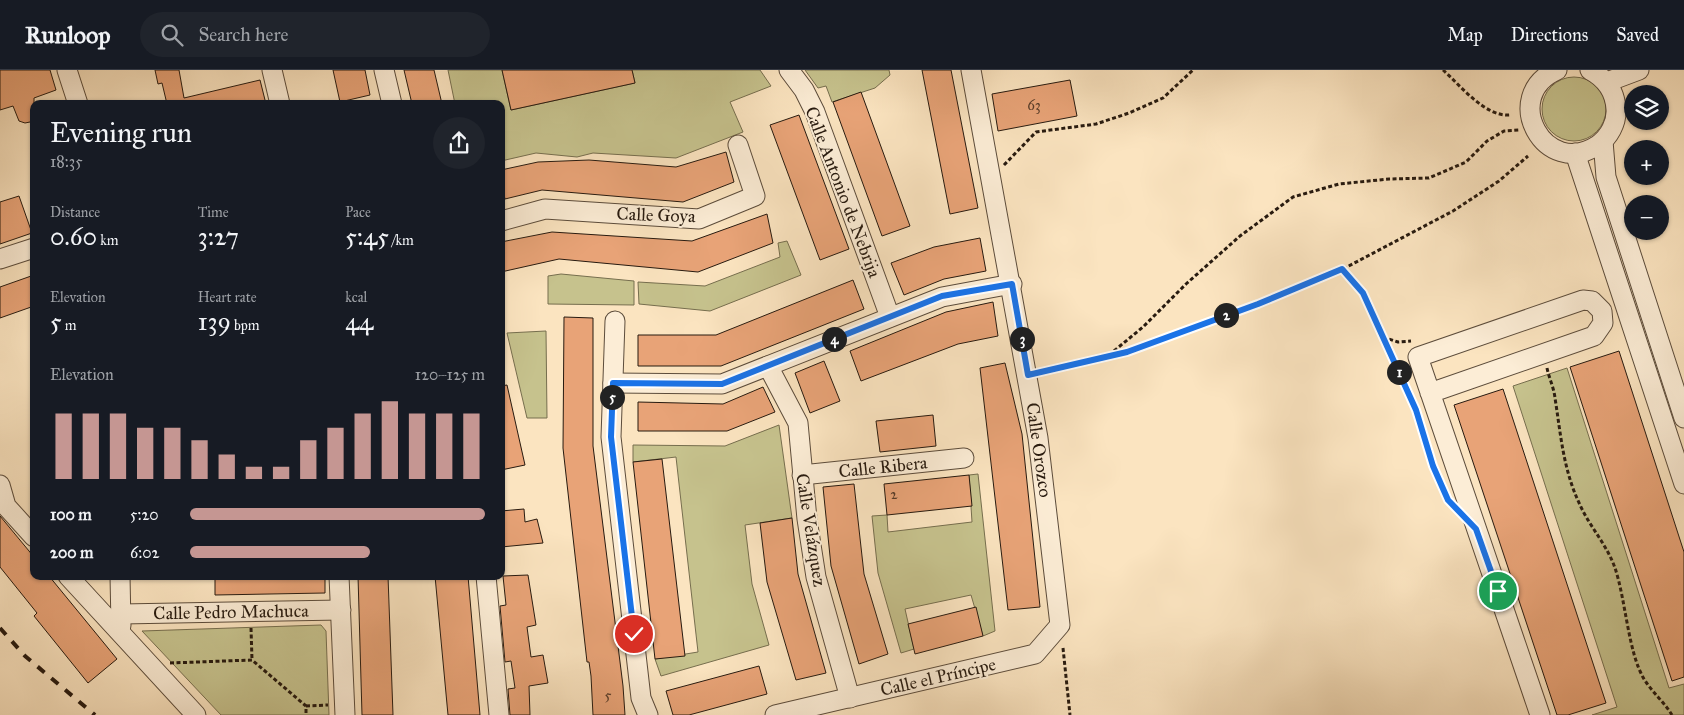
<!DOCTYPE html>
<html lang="en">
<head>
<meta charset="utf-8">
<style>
  body { margin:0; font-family:"IM FELL Great Primer",serif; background:#20242c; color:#f1f3f6; height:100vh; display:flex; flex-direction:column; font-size:19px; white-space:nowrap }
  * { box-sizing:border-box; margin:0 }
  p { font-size:16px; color:#9ea1a6 }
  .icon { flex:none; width:28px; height:28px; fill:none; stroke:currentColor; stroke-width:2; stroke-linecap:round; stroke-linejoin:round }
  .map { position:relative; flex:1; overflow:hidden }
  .panel { position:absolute; left:30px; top:30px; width:475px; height:480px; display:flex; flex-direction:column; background:#171b24; border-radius:10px; box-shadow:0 1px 4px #0004 }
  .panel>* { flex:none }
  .fabs { position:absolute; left:1624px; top:15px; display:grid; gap:10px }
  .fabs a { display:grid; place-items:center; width:45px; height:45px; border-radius:50%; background:#171b24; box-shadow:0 1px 4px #0004; font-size:25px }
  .pin { position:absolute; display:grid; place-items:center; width:42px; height:42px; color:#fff; margin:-21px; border:2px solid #fff; border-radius:50%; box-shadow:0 1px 5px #0007 }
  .km { position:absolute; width:25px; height:25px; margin:-12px; border-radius:50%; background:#222; color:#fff; font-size:14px; line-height:25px; text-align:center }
  .round { display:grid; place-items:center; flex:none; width:52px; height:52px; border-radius:26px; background:#20242c }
  .summary { display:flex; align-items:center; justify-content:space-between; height:85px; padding:0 20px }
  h1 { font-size:28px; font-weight:600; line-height:38px }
  .metrics { display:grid; grid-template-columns:repeat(3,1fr); gap:8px; height:85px; padding:5px 20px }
  .metrics div { display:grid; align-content:center }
  .metrics b { font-size:25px; font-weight:600 }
  .metrics small { font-size:14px; font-weight:400 }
  .metrics p { font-size:14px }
  .chart { height:140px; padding:10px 20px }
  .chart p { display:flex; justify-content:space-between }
  .chart svg { width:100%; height:90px; margin-top:5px; stroke:#c59692; stroke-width:6 }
  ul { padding:0 20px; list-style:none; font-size:16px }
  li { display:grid; grid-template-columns:80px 60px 1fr; align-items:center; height:38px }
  li i { height:12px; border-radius:6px; background:#c59692 }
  header { display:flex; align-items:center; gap:30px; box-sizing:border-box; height:70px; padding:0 25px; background:#171b24; border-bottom:1px solid #363941 }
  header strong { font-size:24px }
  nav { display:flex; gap:28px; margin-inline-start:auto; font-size:18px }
  .search { width:350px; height:45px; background:#20242c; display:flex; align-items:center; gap:12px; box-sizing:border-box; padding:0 18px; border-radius:28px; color:#9ea1a6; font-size:19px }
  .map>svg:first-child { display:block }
  .green { fill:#c6c28d; stroke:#766e4e }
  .building { fill:#e8a377; stroke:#271a0f }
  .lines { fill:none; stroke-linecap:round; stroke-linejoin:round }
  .minor-casing { stroke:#5c4c3b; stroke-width:21 }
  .path { stroke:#271a0f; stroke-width:3; stroke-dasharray:4 2.5; stroke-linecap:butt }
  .minor { stroke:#fcedd6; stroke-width:19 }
  .rail { stroke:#271a0f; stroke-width:4; stroke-dasharray:9 9; stroke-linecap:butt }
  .route-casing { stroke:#fff; stroke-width:10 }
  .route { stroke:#1a73e8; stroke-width:6 }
  .labels { text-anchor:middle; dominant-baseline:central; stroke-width:4; stroke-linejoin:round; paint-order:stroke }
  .number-label { font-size:15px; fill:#573c29 }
  .street-label { font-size:18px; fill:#271a0f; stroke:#fcedd6 }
</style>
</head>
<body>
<header>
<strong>Runloop</strong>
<div class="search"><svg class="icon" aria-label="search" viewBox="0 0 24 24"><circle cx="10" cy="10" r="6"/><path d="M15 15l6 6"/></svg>Search here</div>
<nav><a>Map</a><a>Directions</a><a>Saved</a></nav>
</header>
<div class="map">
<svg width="1684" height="645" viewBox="0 0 1684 645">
  <rect width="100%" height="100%" fill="#fbe4c0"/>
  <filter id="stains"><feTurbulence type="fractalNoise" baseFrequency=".004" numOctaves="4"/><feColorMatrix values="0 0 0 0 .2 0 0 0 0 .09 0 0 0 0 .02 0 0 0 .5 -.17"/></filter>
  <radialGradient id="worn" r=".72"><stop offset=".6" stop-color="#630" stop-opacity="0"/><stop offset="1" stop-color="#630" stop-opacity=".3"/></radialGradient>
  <!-- green -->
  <g class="green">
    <path d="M448,0H502L511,40L635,13L632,0H760L771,16L730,32L743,62L676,88L593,83L577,87L536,83L501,91V34H455Z"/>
    <path d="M805,0H889L890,5L875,18L832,32L826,16L818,18Z"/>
    <circle cx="1574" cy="39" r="32"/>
    <path d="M787,171L801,205L710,241L639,234L638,212L705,216L780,187L778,173Z"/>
    <path d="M561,204L634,211V235L548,234V206Z"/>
    <path d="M546,261L547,348H527L507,263Z"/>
    <path d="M1567,298L1669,618L1684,614V645H1592L1617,637L1513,316Z"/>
    <path d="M779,355L792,448L745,455L752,514L769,575L661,606L655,589L698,582L676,387L633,392V375L725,376Z"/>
    <path d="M978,404L995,561L983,566L971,525L905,539L914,579L901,583L878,503L872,446L887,445L888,462L972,452L969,405Z"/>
    <path d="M321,555L326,561L329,645H221L142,561Z"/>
  </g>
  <!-- building -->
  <g class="building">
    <path d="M0,0H50L56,20L34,28V50L30,52L25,53L19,51L13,36L0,40Z"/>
    <path d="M155,0H179L184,28L260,10L266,34H167L162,13L158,14Z"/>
    <path d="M333,0H365L370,25L340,32Z"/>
    <path d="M404,0H434L442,34H412Z"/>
    <path d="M502,0H632L635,13L511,40Z"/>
    <path d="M922,0H951L978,138L950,144Z"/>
    <path d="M1070,10L1077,46L998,61L992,24Z"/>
    <path d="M861,22L910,156L882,166L833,32Z"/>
    <path d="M799,45L849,179L820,190L770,55Z"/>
    <path d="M726,82L734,112L683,132L542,120L505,129L501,113V100L538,92L589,90L676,97Z"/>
    <path d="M19,126L32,163L0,174V132Z"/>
    <path d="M767,144L773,173L698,202L559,189L501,202V172L552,162L692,171Z"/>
    <path d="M980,168L986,201L944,209L904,225L891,193L934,177Z"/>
    <path d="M34,205V236L0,248V217Z"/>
    <path d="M853,210L864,239L721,296H638V265H716Z"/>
    <path d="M993,232L998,266L958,274L861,311L850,281L946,242Z"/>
    <path d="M564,247L593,248V376L623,616L625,645H593L591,606L589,592H587L563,378Z"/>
    <path d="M1619,281L1684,482V607L1672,611L1570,297Z"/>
    <path d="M824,291L840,331L810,343L795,303Z"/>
    <path d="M1005,293L1022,364L1040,537L1008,540L980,298Z"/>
    <path d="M507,315L525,395L501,400V316Z"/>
    <path d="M763,317L775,342L727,361H638V332L723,334Z"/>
    <path d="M1503,319L1606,633L1568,645H1557L1454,335Z"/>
    <path d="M933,345L936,376L880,382L876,351Z"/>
    <path d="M662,389L685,586L655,589L633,392Z"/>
    <path d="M969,405L972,436L887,445L884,414Z"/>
    <path d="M854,414L864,504L888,584L859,594L831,496L823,417Z"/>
    <path d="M524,439L525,452L537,449L543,473L501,477V441Z"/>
    <path d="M0,446L34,487V506H49L117,589L88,613L34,546L37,543L0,497Z"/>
    <path d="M792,448L798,504L826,603L796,610L767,512L760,453Z"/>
    <path d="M528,505L536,555L527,557L531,587L543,585L548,613L529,616L530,645H510L508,619L515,618L511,591L505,592L500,536L506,535L503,506Z"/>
    <path d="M215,506H325V523L215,525Z"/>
    <path d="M358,506H388L393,645H362Z"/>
    <path d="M435,506H468L480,645H448Z"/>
    <path d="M976,537L983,566L915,584L908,554Z"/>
    <path d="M759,596L767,624L689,645H673L666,621Z"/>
  </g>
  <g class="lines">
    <defs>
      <g id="minor">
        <path d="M67,0L78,34"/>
        <path d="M272,0L280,34"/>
        <path d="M384,0L392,34"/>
        <path d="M789,0L804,20L815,42L890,247"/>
        <path d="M1557,0C1499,26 1545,110 1598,75C1609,67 1617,53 1616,39C1615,21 1605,8 1590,0"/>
        <path d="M1607,12L1639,0"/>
        <path d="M1603,71L1606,107L1684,348"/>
        <path d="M1575,83L1684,414"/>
        <path d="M501,151L545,139L699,149L755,126L738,75"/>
        <path d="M0,189L34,178"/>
        <path d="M615,251L611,367L641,628L648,645"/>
        <path d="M768,296L798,353L807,449L816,507L850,628"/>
        <path d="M613,313L722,314L942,227L1012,214"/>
        <path d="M1430,323L1594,266L1603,253L1602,241L1592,231L1583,230L1418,287L1540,645"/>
        <path d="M802,405L964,388"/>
        <path d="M0,415L6,436L34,467"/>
        <path d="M68,506L196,645"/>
        <path d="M120,506L121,556"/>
        <path d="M339,506L345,645"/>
        <path d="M486,506L499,645"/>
        <path d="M122,544L341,540"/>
        <path d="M775,645L1035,584L1060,555L1038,368L971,0"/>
      </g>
    </defs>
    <!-- minor casing -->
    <use href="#minor" class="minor-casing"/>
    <!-- path -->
    <g class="path">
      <path d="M1443,0C1461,16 1485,47 1510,45"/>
      <path d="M1004,95L1036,62L1096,54L1129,43L1163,28L1193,0"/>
      <path d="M1343,199L1453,141L1499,111L1528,86"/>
      <path d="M1383,267L1398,272L1411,271"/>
      <path d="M1109,285L1143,257L1186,214L1240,166L1293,127L1339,114L1389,109L1429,108L1466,92L1487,71L1504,61L1519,60"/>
      <path d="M1547,298C1549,308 1554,318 1555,328C1561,366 1563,399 1580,435C1590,457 1607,475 1615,498C1626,531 1628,582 1644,609C1652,622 1664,632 1672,645"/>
      <path d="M1043,302L1127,281L1258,234L1343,199L1363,223L1416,339"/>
      <path d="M1418,345L1433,396L1443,420"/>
      <path d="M251,558L252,590"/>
      <path d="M1063,578L1070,645"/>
      <path d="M170,593L252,590L306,636V645"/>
      <path d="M306,636L328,635"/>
    </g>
    <!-- minor -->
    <use href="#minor" class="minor"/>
    <!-- rail -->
    <path class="rail" d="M0,558L25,586L95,645"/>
  </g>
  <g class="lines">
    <defs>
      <path id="route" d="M634,564L611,367L613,313L722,314L942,226L1012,214L1028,305L1127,282L1258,234L1342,199L1363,223L1416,340L1433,396L1448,430L1476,459L1498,521"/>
    </defs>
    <!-- route casing -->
    <use href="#route" class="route-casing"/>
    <!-- route -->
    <use href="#route" class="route"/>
  </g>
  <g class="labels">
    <!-- number labels -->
    <g class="number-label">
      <text x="1034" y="35">63</text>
      <text x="894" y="424">2</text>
      <text x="608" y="625">5</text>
    </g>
    <!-- street labels -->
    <g class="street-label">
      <text transform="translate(843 122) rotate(69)">Calle Antonio de Nebrija</text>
      <text transform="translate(656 145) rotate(2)">Calle Goya</text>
      <text transform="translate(1039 380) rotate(82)">Calle Orozco</text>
      <text transform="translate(883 397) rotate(-6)">Calle Ribera</text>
      <text transform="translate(811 460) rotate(81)">Calle Velázquez</text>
      <text transform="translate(231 542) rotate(-1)">Calle Pedro Machuca</text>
      <text transform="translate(938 607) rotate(-13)">Calle el Príncipe</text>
    </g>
  </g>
  <rect width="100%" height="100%" filter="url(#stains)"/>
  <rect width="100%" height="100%" fill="url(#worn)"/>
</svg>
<div class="fabs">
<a><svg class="icon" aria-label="layers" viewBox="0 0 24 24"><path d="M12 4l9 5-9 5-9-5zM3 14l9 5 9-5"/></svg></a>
<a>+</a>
<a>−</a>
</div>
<div class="pin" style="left:1498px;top:521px;background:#1e9e55"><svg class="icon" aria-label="arrive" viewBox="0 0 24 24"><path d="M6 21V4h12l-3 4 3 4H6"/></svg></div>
<div class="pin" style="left:634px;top:564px;background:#d93025"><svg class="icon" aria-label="check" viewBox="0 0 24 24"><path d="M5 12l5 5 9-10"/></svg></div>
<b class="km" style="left:1399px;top:302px">1</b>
<b class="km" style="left:1226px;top:245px">2</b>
<b class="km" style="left:1022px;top:269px">3</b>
<b class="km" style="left:834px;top:269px">4</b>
<b class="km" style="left:612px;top:327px">5</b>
<section class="panel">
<div class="summary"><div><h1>Evening run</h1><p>18:35</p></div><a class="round"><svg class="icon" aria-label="share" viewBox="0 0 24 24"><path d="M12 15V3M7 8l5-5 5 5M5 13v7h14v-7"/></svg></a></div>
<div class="metrics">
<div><p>Distance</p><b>0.60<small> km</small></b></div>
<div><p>Time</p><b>3:27</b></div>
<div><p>Pace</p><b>5:45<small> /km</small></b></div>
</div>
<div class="metrics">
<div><p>Elevation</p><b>5<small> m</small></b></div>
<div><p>Heart rate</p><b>139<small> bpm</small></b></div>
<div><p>kcal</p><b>44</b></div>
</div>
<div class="chart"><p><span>Elevation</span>120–125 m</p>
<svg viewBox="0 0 160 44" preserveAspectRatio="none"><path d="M5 44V12M15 44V12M25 44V12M35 44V19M45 44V19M55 44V25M65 44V32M75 44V38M85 44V38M95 44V25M105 44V19M115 44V12M125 44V6M135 44V12M145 44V12M155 44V12"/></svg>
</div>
<ul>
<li><b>100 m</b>5:20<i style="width:100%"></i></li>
<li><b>200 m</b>6:02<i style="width:61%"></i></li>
</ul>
</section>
</div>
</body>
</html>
